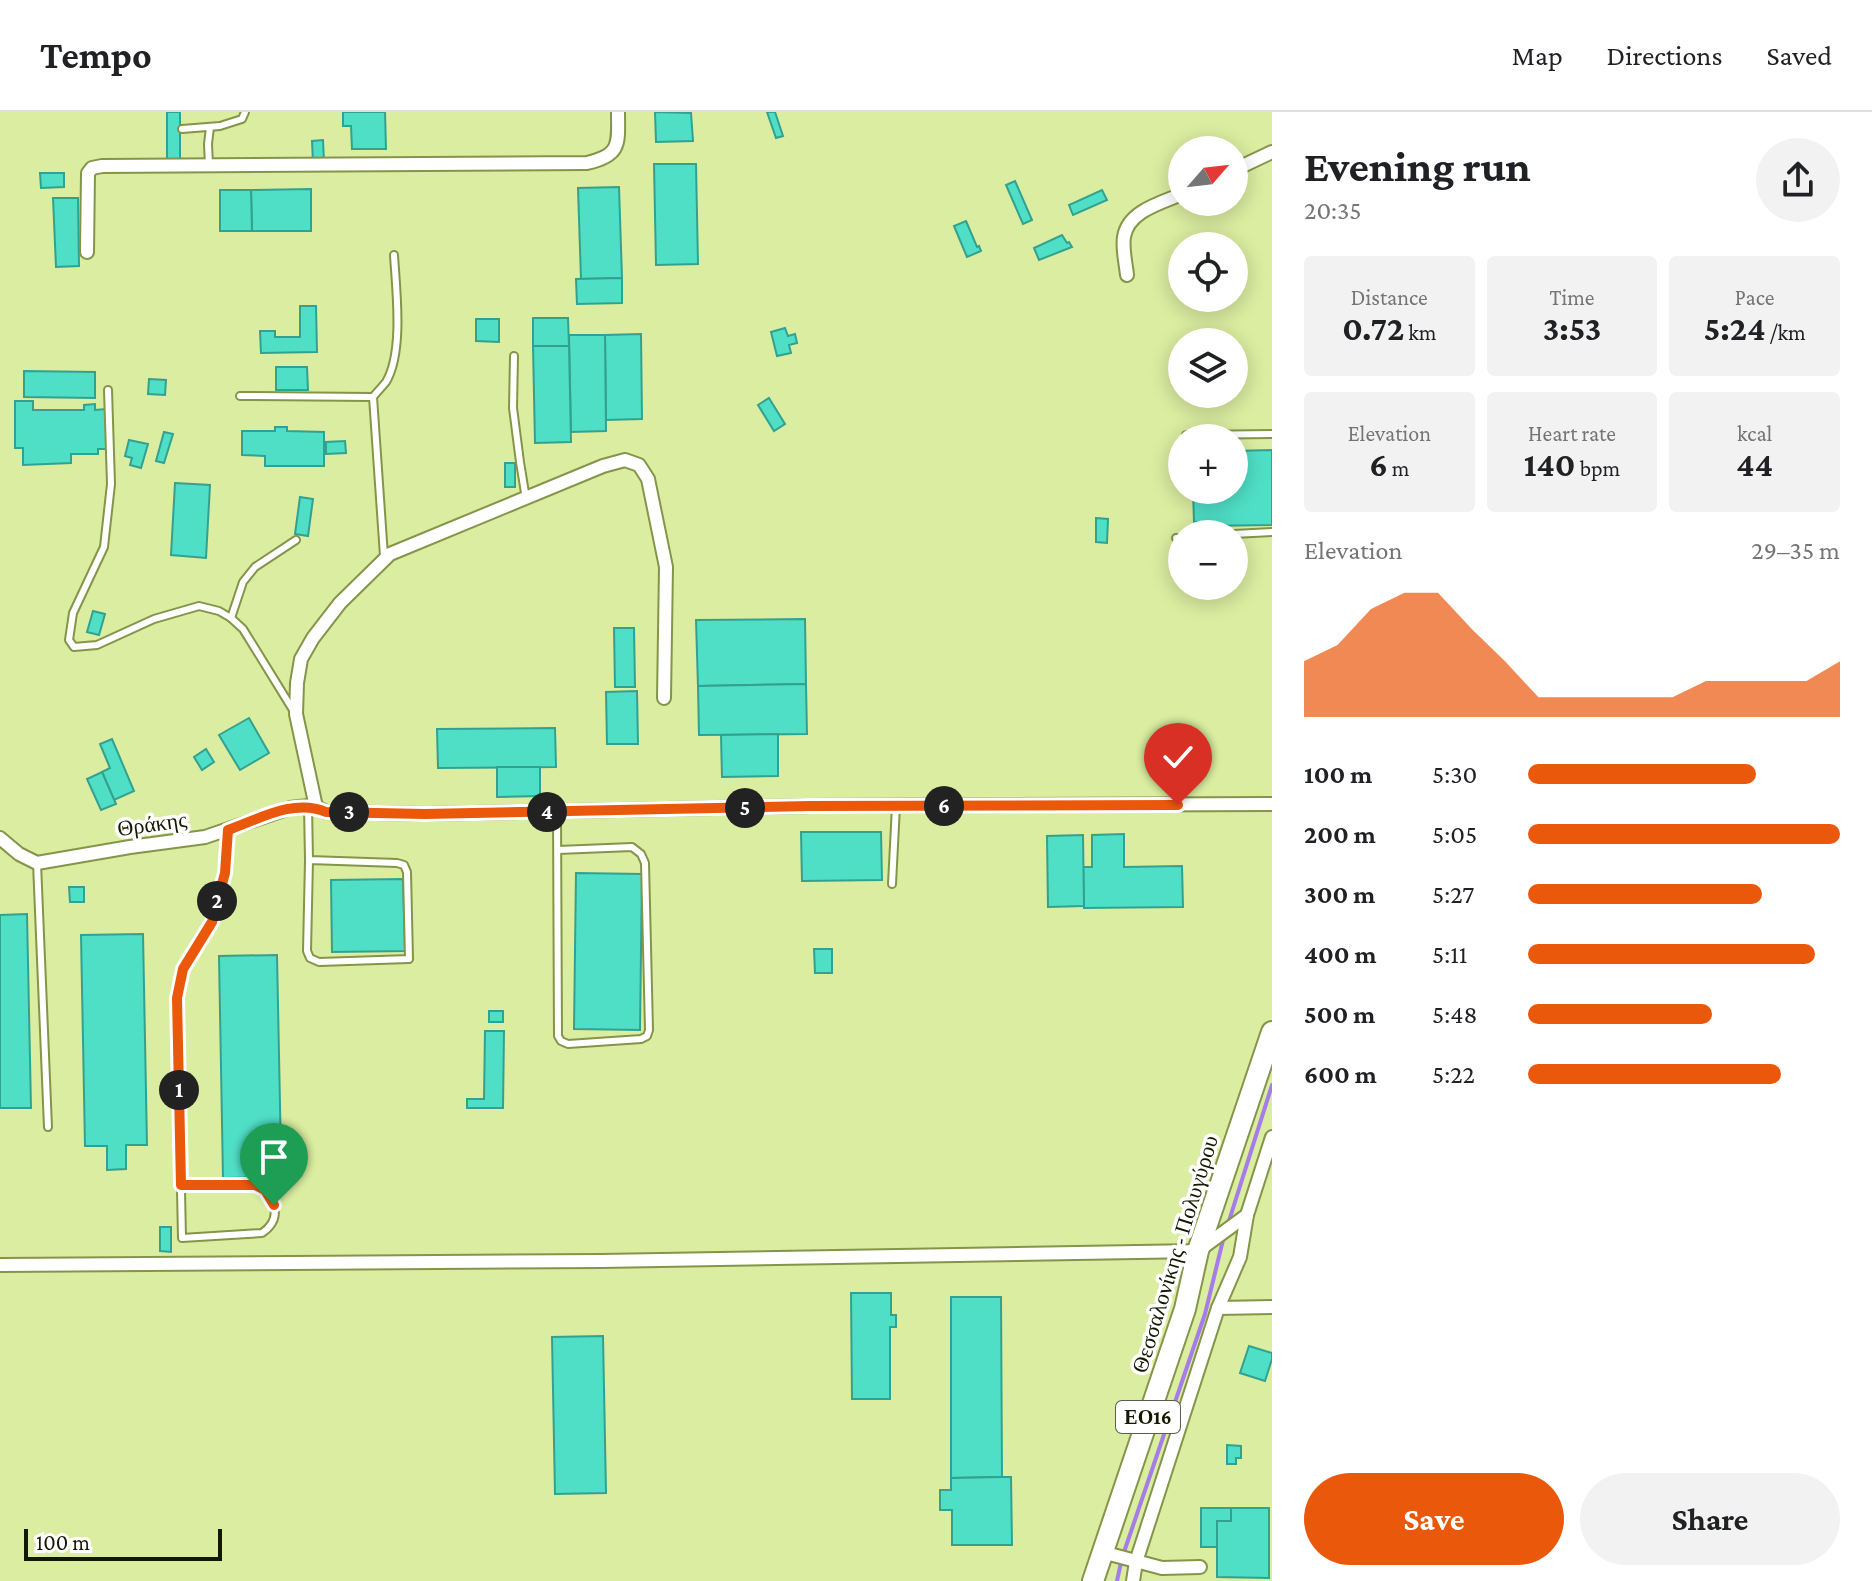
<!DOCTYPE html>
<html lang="en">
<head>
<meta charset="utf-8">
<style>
  body { margin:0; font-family:"Crimson Pro",serif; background:#f2f2f2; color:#202124; height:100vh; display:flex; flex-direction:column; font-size:30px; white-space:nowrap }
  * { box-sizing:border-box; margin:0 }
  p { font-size:26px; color:#757577 }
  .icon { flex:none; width:44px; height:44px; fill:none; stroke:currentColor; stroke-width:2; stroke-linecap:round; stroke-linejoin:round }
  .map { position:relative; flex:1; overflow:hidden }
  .sheet { display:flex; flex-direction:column; background:#fff; width:600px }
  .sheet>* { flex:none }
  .needle { width:52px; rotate:62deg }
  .fabs { position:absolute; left:1168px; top:24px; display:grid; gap:16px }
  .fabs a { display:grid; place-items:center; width:80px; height:80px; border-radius:50%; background:#fff; box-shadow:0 4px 20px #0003; font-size:40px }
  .scale { position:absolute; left:24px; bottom:20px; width:198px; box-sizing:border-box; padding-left:8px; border:4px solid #131900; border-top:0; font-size:22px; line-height:28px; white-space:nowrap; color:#131900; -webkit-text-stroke:6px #fff; paint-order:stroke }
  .pin { position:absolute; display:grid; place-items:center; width:68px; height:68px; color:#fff; margin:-82px -34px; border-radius:50% 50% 50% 0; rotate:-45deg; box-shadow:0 0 8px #0007 }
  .pin .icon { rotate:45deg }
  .km { position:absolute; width:40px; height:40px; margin:-20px; border-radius:50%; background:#222; color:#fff; font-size:22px; line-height:40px; text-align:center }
  .round { display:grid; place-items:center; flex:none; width:84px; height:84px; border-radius:42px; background:#f2f2f2 }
  .head { display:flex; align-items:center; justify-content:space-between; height:136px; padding:0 32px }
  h1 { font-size:44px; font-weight:700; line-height:60px }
  .figures { display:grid; grid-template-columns:repeat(3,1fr); gap:12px; height:136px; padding:8px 32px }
  .figures div { display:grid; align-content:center; border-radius:8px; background:#f2f2f2; text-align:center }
  .figures b { font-size:34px; font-weight:700 }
  .figures small { font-size:22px; font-weight:400 }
  .figures p { font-size:22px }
  .chart { height:224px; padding:16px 32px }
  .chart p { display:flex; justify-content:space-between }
  .chart svg { width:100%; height:144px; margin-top:8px; fill:#ea580c; opacity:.7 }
  .cta { display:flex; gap:16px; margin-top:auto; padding:16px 32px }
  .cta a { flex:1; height:92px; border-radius:48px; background:#ea580c; color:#fff; font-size:32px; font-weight:700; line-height:92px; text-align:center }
  .cta a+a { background:#f2f2f2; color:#202124 }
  ul { padding:0 32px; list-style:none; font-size:26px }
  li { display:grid; grid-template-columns:128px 96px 1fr; align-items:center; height:60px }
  li i { height:20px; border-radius:10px; background:#ea580c }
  header { display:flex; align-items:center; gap:48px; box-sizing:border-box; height:112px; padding:0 40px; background:#fff; border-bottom:2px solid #e0e0e0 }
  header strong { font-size:38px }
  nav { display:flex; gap:44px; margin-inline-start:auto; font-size:28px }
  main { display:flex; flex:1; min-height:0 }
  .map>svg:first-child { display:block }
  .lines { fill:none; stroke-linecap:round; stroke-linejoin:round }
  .stream { stroke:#a57ce8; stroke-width:4 }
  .building { fill:#4fdfc7; stroke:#33a18f; stroke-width:2 }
  .service-casing { stroke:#84954a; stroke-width:10 }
  .minor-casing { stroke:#84954a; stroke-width:16 }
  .primary-casing { stroke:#84954a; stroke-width:24 }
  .service { stroke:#fff; stroke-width:6 }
  .minor { stroke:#fff; stroke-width:12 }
  .primary { stroke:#fff; stroke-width:20 }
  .route-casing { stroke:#fff; stroke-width:16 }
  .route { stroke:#ea580c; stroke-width:10 }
  .labels { text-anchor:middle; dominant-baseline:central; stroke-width:7; stroke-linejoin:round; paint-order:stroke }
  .shield { fill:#fff; stroke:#5a5e4c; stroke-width:2 }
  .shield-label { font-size:20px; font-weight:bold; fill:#131900 }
  .street-label { font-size:22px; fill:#131900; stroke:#fff }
</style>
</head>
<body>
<header>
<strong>Tempo</strong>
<nav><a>Map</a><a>Directions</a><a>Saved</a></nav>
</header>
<main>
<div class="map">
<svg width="1272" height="1469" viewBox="0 0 1272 1469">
  <rect width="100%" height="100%" fill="#daeda0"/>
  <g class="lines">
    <!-- stream -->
    <g class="stream">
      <path d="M1228,1112L1272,973"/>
      <path d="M1117,1469L1122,1446L1205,1202L1224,1124"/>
    </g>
  </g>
  <!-- building -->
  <g class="building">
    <rect x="167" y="0" width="13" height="51"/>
    <path d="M343,0H385L386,37H352L351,14H343Z"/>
    <path d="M655,0L691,1L693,29L656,30Z"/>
    <path d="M767,0H775L783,24L776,26Z"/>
    <path d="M323,28L324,50H313L312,29Z"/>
    <path d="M654,52H696L698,152L656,153Z"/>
    <path d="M40,61H64V75L41,76Z"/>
    <path d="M1015,69L1032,108L1023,112L1006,73Z"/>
    <path d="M619,75L622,166L581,167L578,76Z"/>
    <path d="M311,77V119H252L251,78Z"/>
    <path d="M220,78H251L252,119H220Z"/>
    <path d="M1102,78L1107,88L1073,103L1069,93Z"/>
    <path d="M53,86H78L79,154L56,155Z"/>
    <path d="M966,109L977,135L979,134L981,139L967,145L954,114Z"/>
    <path d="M1062,123L1067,131L1069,130L1072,135L1039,148L1034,136Z"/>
    <path d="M622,166V191L577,192L576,167Z"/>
    <path d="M300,194H316L317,240L261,241L260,219H275V225H300Z"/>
    <path d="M533,206H568L569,234H533Z"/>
    <path d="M476,207H499V230L476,229Z"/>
    <path d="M785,216L788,224L795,222L797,231L789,233L791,241L777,244L771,220Z"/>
    <path d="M641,222L642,307L606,308L605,223Z"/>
    <path d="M569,223H605L606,319L571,320Z"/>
    <path d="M533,234H569L571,330L535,331Z"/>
    <path d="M276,255H307L308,278H276Z"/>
    <path d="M24,259L95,260V286L24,285Z"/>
    <path d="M149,267L166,268L165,283L148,282Z"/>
    <path d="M769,286L785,312L774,319L758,293Z"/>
    <path d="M15,289H33V298H84V293L95,292V298L106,297V337H98V342H71V351L23,353V336H15Z"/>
    <path d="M275,315H287V319L324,320V354H265V344L242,343V319H275Z"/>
    <path d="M164,320L173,322L164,351L156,349Z"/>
    <path d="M129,328L148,332L141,356L130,353L132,346L125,344Z"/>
    <path d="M345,329L346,341L326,342V330Z"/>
    <path d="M1272,338V413L1206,414V410H1194L1193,378H1234V339Z"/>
    <rect x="505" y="351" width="10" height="24"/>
    <path d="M175,371L210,373L206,446L171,443Z"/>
    <path d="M300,385L313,387L308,424L295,422Z"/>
    <path d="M1096,406L1108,407L1107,431L1096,430Z"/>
    <path d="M93,499L105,502L99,523L87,520Z"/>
    <path d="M805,507L806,572L698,574L696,508Z"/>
    <path d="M614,516H634L635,575H615Z"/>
    <path d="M806,572L807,622L699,623L698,574Z"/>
    <path d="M637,579L638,632H607L606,580Z"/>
    <path d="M249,606L269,641L240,658L219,623Z"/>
    <path d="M555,616L556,655L438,656L437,617Z"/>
    <path d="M778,622V664L722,665L721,623Z"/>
    <path d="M112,627L134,679L114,688L102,660L110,656L100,632Z"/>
    <path d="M206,637L214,650L202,658L194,645Z"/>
    <path d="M497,655H540V684L497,685Z"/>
    <path d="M102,660L116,692L101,698L87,667Z"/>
    <path d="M801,720H881L882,768L802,769Z"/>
    <path d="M1124,722V755L1182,754L1183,795L1084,796L1083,755H1092V723Z"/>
    <path d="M1083,723L1084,794L1048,795L1047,724Z"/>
    <path d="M576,761L642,762L640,918L574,917Z"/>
    <path d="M403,767L405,839L332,840L331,768Z"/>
    <path d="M69,775H84V790H70Z"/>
    <path d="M27,802L31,996H0V803Z"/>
    <path d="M143,822L147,1033H126V1057L107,1058V1034H85L81,823Z"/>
    <path d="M814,837H832V861H815Z"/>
    <path d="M277,843L281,1043L286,1042L287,1065L223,1066L219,844Z"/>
    <rect x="489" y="899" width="14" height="11"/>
    <path d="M485,919H504L503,996H467V987H484Z"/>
    <path d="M160,1115H171V1140L160,1139Z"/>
    <path d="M851,1181H891V1203H896V1215H890V1287H852Z"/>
    <path d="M951,1185H1001L1002,1365L951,1366Z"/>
    <path d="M603,1224L606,1381L555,1382L552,1225Z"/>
    <path d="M1249,1234L1272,1241V1247L1265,1269L1240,1261Z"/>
    <path d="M1227,1333L1241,1334V1346H1236V1352H1227Z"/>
    <path d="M1002,1365H1011L1012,1433H952V1398H940V1378H951V1366Z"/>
    <path d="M1201,1396H1231V1409H1217V1435H1201Z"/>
    <path d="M1231,1396H1269V1466L1217,1465V1409H1231Z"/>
  </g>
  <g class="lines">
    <defs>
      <g id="service">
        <path d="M182,17L220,14L242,7L245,0"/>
        <path d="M209,54L208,32L210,15"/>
        <path d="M514,244L513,296L520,350L526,387"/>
        <path d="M108,278L111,372L104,435L73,501L69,528L74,535L97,533L154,507L199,494L219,499L231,506L243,517L293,598"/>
        <path d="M240,284L373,285"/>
        <path d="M1186,323L1272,322"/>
        <path d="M1234,422L1272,420"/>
        <path d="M1176,426H1182"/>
        <path d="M384,444L373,285C377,280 382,275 386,270C404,240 396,177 394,143"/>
        <path d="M231,506L243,470L255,455L296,428"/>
        <path d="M308,694L309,748L307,839L310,846L319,850L409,847L407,760L404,753L397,751L309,748"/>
        <path d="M557,700L558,924L561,929L568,932L641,927L647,924L649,918L645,751L641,742L632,735L558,738"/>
        <path d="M37,751L48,1015"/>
        <path d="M892,772L896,694"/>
        <path d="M181,1073C207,1072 266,1061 274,1094C277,1106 271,1115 262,1121L182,1126L177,886L183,857L212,810L225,761L228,718"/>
      </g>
      <g id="minor">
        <path d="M1234,58L1272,40"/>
        <path d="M87,140L88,61L92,56L102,54L587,51C622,43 618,31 618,0"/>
        <path d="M1127,163C1126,152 1122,137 1124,125C1128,99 1161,91 1182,82"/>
        <path d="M316,695L296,602L297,571L301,547L313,526L340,491L390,442L603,354L625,348L639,353L648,367L666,455L664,586"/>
        <path d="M0,726L19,742L37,751L130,735L205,725L290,696L308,694L316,695L326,700L425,702L810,694L1272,692"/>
        <path d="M0,1153L601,1149L1198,1139L1247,1103"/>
        <path d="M1218,1196L1272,1195"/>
        <path d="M1102,1440L1162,1456L1200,1455"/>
        <path d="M1133,1469L1136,1450L1218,1196L1240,1145L1247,1103L1272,1025"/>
      </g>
      <path id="primary" d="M1093,1469L1185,1197L1198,1139L1272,920"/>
    </defs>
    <!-- service casing -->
    <use href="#service" class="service-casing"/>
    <!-- minor casing -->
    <use href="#minor" class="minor-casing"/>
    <!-- primary casing -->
    <use href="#primary" class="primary-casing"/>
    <!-- service -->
    <use href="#service" class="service"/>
    <!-- minor -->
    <use href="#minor" class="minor"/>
    <!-- primary -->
    <use href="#primary" class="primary"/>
  </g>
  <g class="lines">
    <defs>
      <path id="route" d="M274,1093L265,1078L255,1073H181L177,886L183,857L212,810L225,761L228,718C259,707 294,686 326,700L425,702L810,694L1178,693"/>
    </defs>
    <!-- route casing -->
    <use href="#route" class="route-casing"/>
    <!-- route -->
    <use href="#route" class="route"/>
  </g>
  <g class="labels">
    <!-- shield labels -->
    <rect class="shield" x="1116" y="1289" width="64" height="32" rx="6"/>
    <g class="shield-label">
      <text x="1148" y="1305">ΕΟ16</text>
    </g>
    <!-- street labels -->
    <g class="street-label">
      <text transform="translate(152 712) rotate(-8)">Θράκης</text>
      <text transform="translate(1175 1142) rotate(-73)">Θεσσαλονίκης - Πολυγύρου</text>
    </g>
  </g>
</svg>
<div class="fabs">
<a><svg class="needle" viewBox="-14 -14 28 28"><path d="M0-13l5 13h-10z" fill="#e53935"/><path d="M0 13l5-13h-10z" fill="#757577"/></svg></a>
<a><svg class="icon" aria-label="locate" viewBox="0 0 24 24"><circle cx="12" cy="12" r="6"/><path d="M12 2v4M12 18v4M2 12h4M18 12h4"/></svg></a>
<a><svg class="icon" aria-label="layers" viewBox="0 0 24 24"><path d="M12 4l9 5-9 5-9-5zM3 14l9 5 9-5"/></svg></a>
<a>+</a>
<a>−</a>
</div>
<div class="scale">100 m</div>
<div class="pin" style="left:274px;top:1093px;background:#1e9e55"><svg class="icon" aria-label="arrive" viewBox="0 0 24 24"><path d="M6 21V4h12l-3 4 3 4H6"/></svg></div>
<div class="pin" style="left:1178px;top:693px;background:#d93025"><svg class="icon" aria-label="check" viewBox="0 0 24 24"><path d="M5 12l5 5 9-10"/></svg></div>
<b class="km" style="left:179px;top:978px">1</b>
<b class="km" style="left:217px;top:789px">2</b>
<b class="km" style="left:349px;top:700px">3</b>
<b class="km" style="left:547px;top:700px">4</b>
<b class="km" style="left:745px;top:696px">5</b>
<b class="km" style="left:944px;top:694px">6</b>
</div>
<section class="sheet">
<div class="head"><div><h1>Evening run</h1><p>20:35</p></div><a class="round"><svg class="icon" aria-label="share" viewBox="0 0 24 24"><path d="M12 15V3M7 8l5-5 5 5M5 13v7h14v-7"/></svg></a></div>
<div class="figures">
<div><p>Distance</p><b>0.72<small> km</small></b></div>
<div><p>Time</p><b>3:53</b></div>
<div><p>Pace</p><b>5:24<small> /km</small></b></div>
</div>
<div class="figures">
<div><p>Elevation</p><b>6<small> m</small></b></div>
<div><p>Heart rate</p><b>140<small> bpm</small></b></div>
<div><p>kcal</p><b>44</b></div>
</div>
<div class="chart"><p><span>Elevation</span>29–35 m</p>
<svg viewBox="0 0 160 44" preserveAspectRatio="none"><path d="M0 44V27L10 22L20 11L30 6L40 6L50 17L60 27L70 38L80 38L90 38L100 38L110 38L120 33L130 33L140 33L150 33L160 27V44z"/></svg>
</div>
<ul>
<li><b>100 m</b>5:30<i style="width:73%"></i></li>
<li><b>200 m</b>5:05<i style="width:100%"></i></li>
<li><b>300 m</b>5:27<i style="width:75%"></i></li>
<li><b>400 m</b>5:11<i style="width:92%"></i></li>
<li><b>500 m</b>5:48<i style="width:59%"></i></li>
<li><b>600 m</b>5:22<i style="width:81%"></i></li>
</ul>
<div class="cta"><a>Save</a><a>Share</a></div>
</section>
</main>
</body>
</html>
